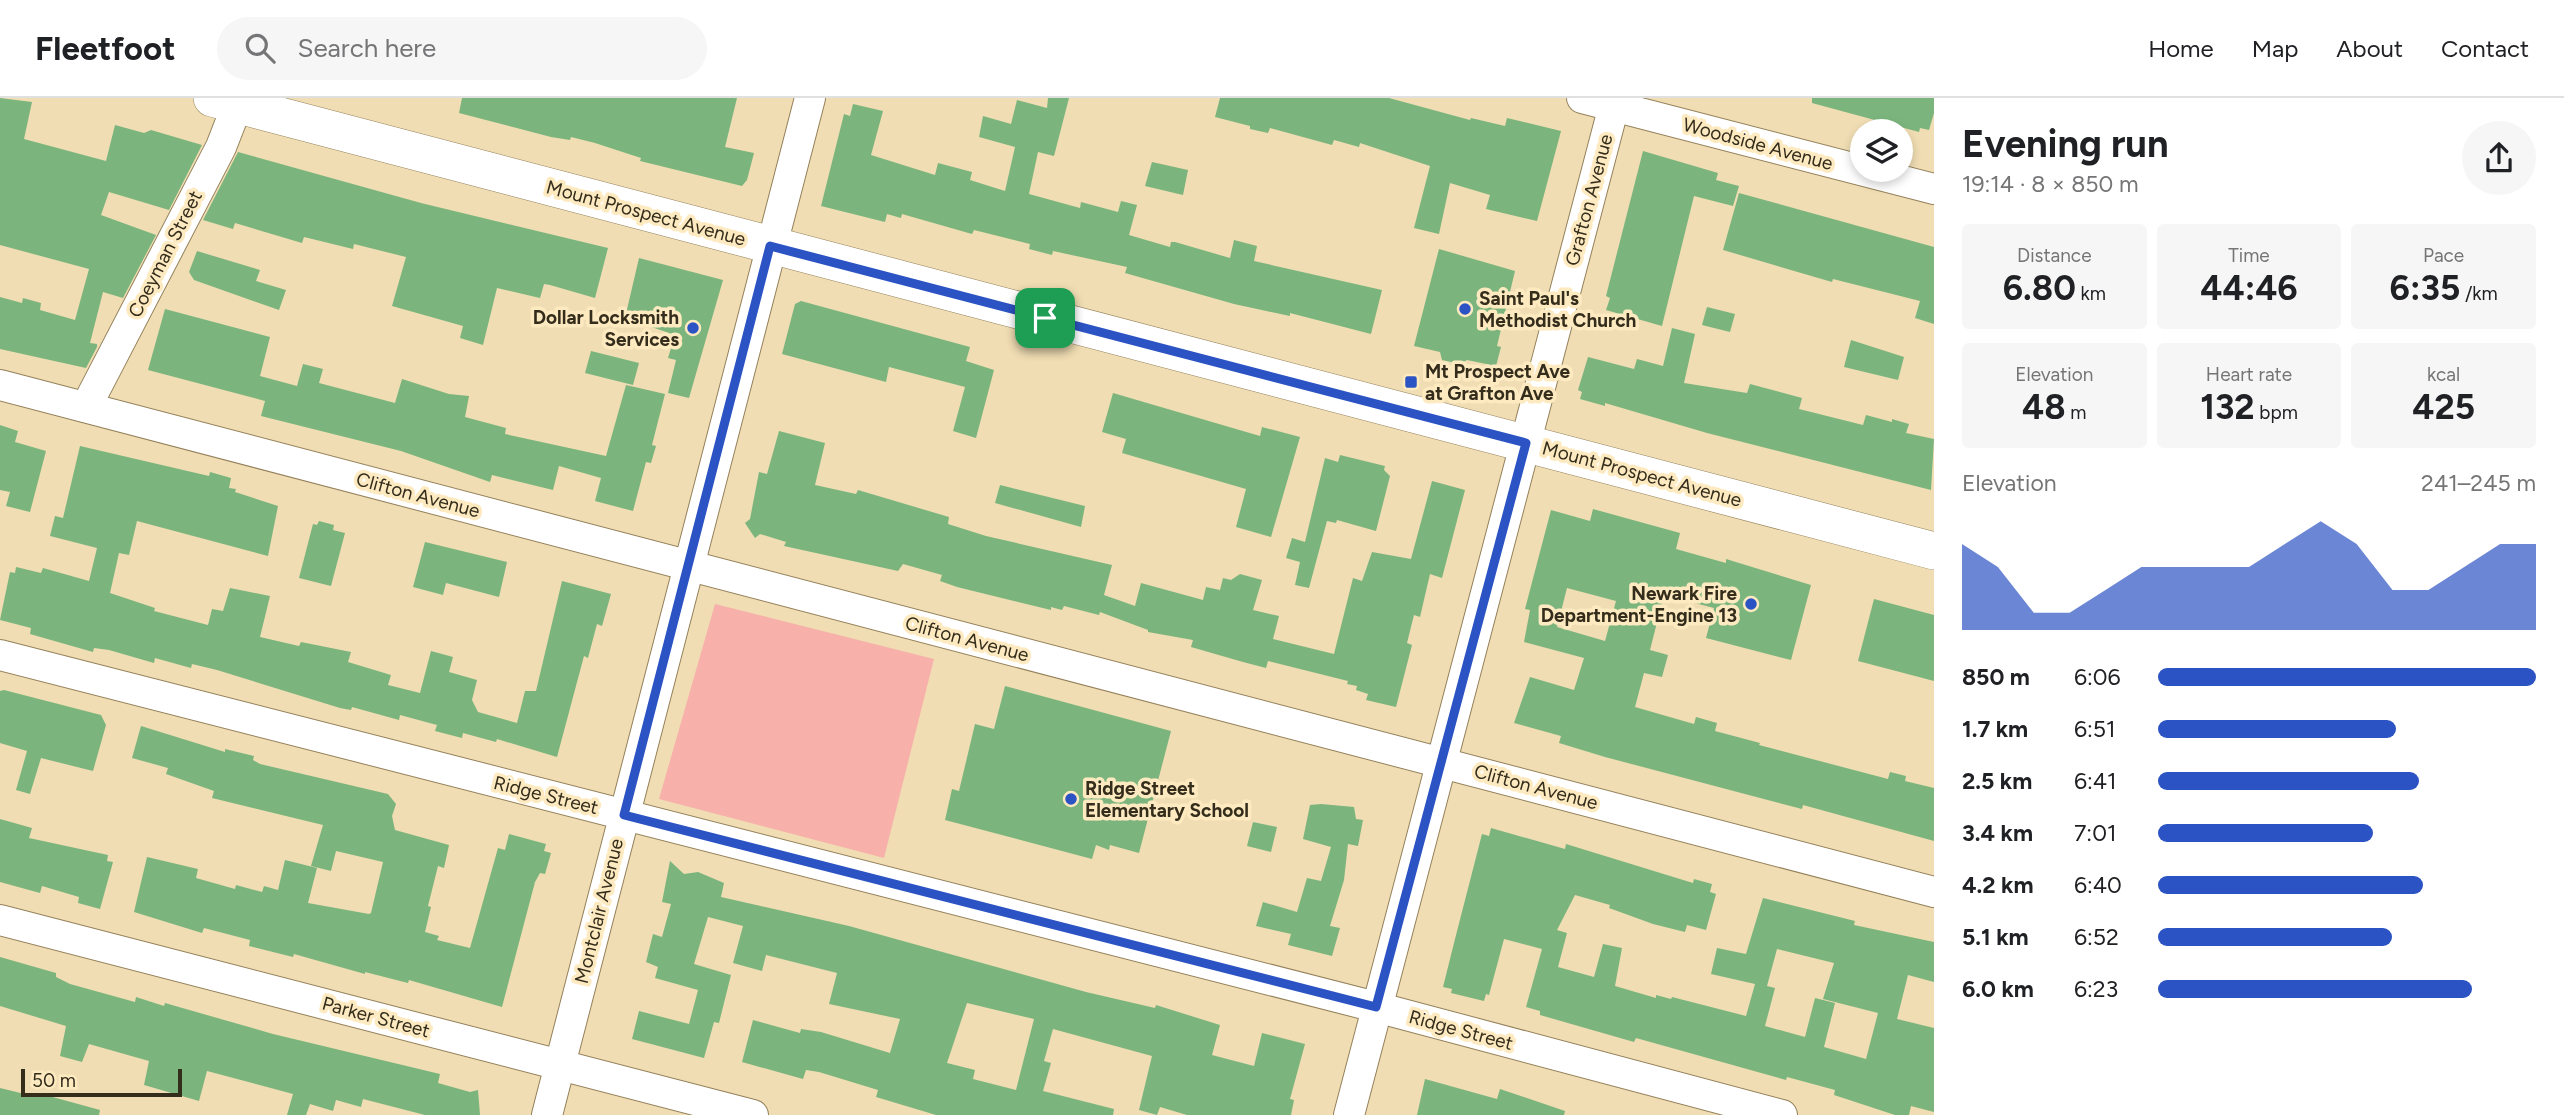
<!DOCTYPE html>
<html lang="en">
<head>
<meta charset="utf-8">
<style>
  body { margin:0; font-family:Figtree,sans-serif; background:#f6f6f6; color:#202124; height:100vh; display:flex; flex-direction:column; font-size:26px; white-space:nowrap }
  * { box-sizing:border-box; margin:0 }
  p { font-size:23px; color:#757577 }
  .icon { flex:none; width:38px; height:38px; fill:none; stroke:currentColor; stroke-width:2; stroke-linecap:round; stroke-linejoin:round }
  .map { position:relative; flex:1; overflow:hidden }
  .details { display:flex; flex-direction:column; background:#fff; width:630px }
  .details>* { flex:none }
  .controls { position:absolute; left:1850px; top:21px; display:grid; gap:14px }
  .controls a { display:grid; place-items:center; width:63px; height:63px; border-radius:50%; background:#fff; box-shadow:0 4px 10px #0003; font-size:35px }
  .scale { position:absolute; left:21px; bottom:18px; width:161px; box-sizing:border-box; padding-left:7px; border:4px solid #342d1c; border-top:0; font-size:19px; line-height:24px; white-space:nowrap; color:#342d1c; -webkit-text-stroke:5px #feeac0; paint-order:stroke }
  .pin { position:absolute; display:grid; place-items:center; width:60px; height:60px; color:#fff; margin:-30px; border-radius:14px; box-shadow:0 4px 10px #0006 }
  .round { display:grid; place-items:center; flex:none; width:74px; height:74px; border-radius:37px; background:#f6f6f6 }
  .summary { display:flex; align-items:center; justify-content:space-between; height:119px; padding:0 28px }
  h1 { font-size:38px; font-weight:700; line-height:52px }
  .stats { display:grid; grid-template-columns:repeat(3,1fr); gap:10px; height:119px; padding:7px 28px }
  .stats div { display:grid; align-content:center; border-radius:7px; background:#f6f6f6; text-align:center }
  .stats b { font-size:35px; font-weight:700 }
  .stats small { font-size:19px; font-weight:400 }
  .stats p { font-size:19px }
  .chart { height:196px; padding:14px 28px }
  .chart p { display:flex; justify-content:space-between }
  .chart svg { width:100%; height:126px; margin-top:7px; fill:#2c53c3; opacity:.7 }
  ul { padding:0 28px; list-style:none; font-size:23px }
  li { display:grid; grid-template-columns:112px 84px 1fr; align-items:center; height:52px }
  li i { height:18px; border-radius:9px; background:#2c53c3 }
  header { display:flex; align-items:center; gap:42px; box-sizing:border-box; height:98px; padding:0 35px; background:#fff; border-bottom:2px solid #e0e0e0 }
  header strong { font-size:33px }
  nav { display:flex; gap:38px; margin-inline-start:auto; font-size:24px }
  .search { width:490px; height:63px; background:#f6f6f6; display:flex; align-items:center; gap:18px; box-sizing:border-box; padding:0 24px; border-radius:38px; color:#757577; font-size:26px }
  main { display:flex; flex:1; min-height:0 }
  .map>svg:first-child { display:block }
  .green { fill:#f7b1aa }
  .building { fill:#7bb57d; fill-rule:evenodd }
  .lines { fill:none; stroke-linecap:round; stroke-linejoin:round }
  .minor-casing { stroke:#94815b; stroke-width:32 }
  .major-casing { stroke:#94815b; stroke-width:38 }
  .minor { stroke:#fff; stroke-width:30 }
  .major { stroke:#fff; stroke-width:37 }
  .route-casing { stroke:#fff; stroke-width:14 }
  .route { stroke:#2c53c3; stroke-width:9 }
  .poi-dot { fill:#2c53c3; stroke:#feeac0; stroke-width:2.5 }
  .labels { text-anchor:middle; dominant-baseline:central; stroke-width:7; stroke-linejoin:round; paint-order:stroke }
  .street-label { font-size:19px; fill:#342d1c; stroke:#feeac0 }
  .poi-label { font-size:19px; font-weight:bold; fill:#342d1c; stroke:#feeac0; text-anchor:start }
</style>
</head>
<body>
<header>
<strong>Fleetfoot</strong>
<div class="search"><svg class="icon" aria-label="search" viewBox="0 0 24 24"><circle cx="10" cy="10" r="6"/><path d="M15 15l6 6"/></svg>Search here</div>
<nav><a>Home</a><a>Map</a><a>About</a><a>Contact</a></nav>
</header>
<main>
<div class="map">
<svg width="1934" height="1017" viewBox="0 0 1934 1017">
  <rect width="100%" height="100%" fill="#f0ddb3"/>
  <!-- green -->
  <path class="green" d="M715,506L934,561L884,760L659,701Z"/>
  <!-- building -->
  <g class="building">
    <path d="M0,0L32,4L24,41L106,63L115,27L144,35L151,32L202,47L169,112L109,94L101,117L156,137L123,200L103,194L90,245L97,246V249L86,270L0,251V199L22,205L23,200L41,205L40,212L75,222L89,171L0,147Z"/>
    <path d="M462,0H737L725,49L754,55L747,82L742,88L640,63L641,60L595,45L571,39L570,42L551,39L459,15Z"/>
    <path d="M1048,0H1069L1054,58L1038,54L1029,96L1080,110L1081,104L1118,114L1121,103L1137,107L1129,137L1170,149L1171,144H1175L1230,160L1234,142L1257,148L1254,163L1382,192L1371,236L1290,215V218L1234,206L1125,175L1127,169L1053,153L1052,157L1029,151L1030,146L974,132L972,136L902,116L901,120L887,116L885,124L821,108L844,16L850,18L853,6L883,13L871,57L935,77L938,65L972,74L970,82L1005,93L1015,49L979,39L983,18L1011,26L1017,2L1047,10Z"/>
    <path d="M1220,0H1389L1470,22L1471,20L1505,28L1507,20L1561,33L1537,123L1486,111L1490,97L1450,85L1439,136L1414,130L1430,68L1360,45L1359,49L1334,42L1332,47L1270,30L1268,35L1250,31V28L1215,19Z"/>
    <path d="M1812,0H1934V15L1929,32L1920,30L1919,34L1812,5Z"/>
    <path d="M1643,53L1718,75L1716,82L1739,88L1733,108L1694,98L1662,228L1606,212L1610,200L1606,198Z"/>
    <path d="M238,54L421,105L608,150L595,200L550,187L544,186L540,200L497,190L483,247L460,240L463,228L392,208L406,159L354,146L353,151L304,139L302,145L235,125L233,131L203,122Z"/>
    <path d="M1152,64L1188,72L1183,97L1145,88Z"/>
    <path d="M1739,95L1934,149V226L1915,220L1920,203L1833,181L1832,184L1723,152Z"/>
    <path d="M1439,151L1515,173L1497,248L1501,249L1496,268L1467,262L1460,266L1442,262L1440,254L1414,248Z"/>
    <path d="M197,153L260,172L256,183L286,192L279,212L194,182L189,174Z"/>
    <path d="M639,160L723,182L689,300L668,295L676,262L668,260L675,237L625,220Z"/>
    <path d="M801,203L970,249L966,263L994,272L976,340L953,333L965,289L889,269L886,284L782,256L795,206Z"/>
    <path d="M1707,209L1735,216L1730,234L1702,227Z"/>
    <path d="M165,211L270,239L260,278L297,288L303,266L323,271L319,285L395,305L402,281L449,296L469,298L465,319L506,330L505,336L606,358L626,287L665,296L652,347L656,348L651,365L646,364L633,413L595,403L601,380L559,368L553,392L492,377L490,384L401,353L261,318L265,303L148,272Z"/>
    <path d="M1672,230L1695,236L1684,285L1747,295L1750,286L1802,300L1799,311L1863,327L1866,317L1892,324V321L1909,326L1906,335L1934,341L1931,392L1707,335L1605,305V308L1580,301L1582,294L1578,292L1588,259L1634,271L1637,261L1663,268Z"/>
    <path d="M1851,242L1904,259L1898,282L1844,269Z"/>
    <path d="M591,253L639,265L633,287L585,275Z"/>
    <path d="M1113,295L1260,338L1262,329L1300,339L1271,439L1236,429L1246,391L1122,355L1126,341L1102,334Z"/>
    <path d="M0,327L18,333L15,344L46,353L30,414L6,408L10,394L0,392Z"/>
    <path d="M779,333L825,345L815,387L856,396L858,392L949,419L948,426L986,438L1112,467L1104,497L1135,508L1141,485L1203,502L1206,489L1220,492L1223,480L1231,482L1240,476L1262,482L1253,512L1279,518L1273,541L1334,556L1353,480L1362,483L1372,454L1411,461L1432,383L1465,392L1442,480L1430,476L1420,519L1414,517L1407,545L1412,547L1396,609L1366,602L1368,596L1356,592L1357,588L1347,586L1348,583L1268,563L1266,570L1243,564L1191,549L1193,542L1148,534V532L1100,514L1099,517L1064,508L1062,512L1051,509V512L957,489L940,483L942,477L903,466L898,473L784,448L786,444L760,436L755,440L745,425L750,421L759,374L767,376Z"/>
    <path d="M80,348L209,378L210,374L231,380L229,390L236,391L235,394L278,408L268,458L137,423L129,457L119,455L110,495L155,510L154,513L208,527L212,511L223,513L230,490L270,498L260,539L299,548L301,544L351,554L348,564L391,577L388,587L420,595L431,553L453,559L449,574L477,582L472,602L478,614L517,625L525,593H536L562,483L611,496L602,528L597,526L588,560L584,558L557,659L497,641L496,644L463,635L462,640L435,633L437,627L400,617L399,622L352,609L351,612L340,610L217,572L192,566L191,570L155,560L154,565L109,552L94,550L93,554L30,536L31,530L0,522L10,474L15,475L16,469L41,475L43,470L89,483L97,450L50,438L55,418L63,420Z"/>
    <path d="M1340,357L1385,368L1384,372L1390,378L1376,433L1337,422L1336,425L1327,423L1309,490L1295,487L1300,464L1286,460L1292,440L1305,444L1325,360L1338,364Z"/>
    <path d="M1000,387L1085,408L1081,429L995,405Z"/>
    <path d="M1593,411L1680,435L1676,451L1726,465V461L1811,487L1791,562L1706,540L1714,510L1664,497L1650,552L1668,557L1662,579L1644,575L1635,609L1694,626L1696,619L1717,625L1715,633L1760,645L1759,647L1888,681L1890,674L1906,678L1905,683L1934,690V743L1803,707L1802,711L1605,659L1559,645L1561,638L1514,625L1530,579L1574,592L1584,560L1524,544L1530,512L1525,511L1551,412L1590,423ZM1567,490L1616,503L1605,543L1557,529Z"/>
    <path d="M319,423L334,427L333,432L345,435L331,488L299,480L313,426L317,427Z"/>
    <path d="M425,444L507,464L499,499L446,485L443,497L413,489Z"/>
    <path d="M1874,501L1934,517V583L1858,563Z"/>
    <path d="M1005,588L1171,633L1139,755L1110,747L1109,752L1096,747L1092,761L945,722L952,691L959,693L975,626L994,631Z"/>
    <path d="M4,592L101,617L106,627L93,673L41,660L30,696L16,692L27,653L0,645V593Z"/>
    <path d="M141,628L225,654V651L254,658L253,662L260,666L388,696L396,706L392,718L395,732L449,747L444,770L438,768L428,808L431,809L425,834L439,838L437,842L470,850L498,750L505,752L509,736L546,746L544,753L551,755L545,776L540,775L535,784L502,909L409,882L408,885L365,874V876L294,856L293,859L249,848L250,842L204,830L202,835L134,814L147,759L198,771L196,780L235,791L236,787L262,794L264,788L278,792L285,762L317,770L308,805L369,816L371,815L383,764L336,753L331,773L311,768L323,727L212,700L214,693L166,676L168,670L132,660Z"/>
    <path d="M1321,706L1354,709L1356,721L1363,722L1358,748L1348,746L1344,782L1330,828L1340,830L1332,858L1288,847L1291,836L1256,828L1263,804L1297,814L1307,780L1321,783L1331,749L1303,741L1310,707Z"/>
    <path d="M0,721L32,730L29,740L108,757L107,763L113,764L100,811L78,805L79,799L42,788L40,795L0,784Z"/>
    <path d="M1253,724L1277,729L1271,754L1247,748Z"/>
    <path d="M1491,730L1565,751L1566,746L1693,785L1694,781L1712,786L1710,794L1716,796L1706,832L1687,827L1685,834L1653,826L1609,810L1610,807L1575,797L1557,832L1567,835L1558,869L1594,879L1603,846L1622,850L1615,888L1656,900V897L1671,901L1672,899L1746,918L1755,886L1711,876L1717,850L1746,856L1763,800L1855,823L1854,827L1934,844V884L1908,877L1897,921L1934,930V1014L1911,1008L1909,1017H1895L1834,997L1835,992L1787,979L1786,982L1636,940L1634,944L1540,917V913L1526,909L1542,851L1504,841L1489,897L1486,896L1484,903L1451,895L1452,891L1443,889L1455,841L1482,736L1489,738ZM1777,851L1834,865L1823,901L1878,915L1866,961L1824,949L1835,905L1815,900L1805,939L1765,928L1775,890L1767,888Z"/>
    <path d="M670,763L684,776L698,774L724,785L721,799L849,828L1086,894L1155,910L1156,907L1220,927L1212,957L1254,968L1262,935L1305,946L1290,1001L1294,1002L1291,1017H1187L1160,1009L1157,1017L1139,1012L1152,958L1053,931L1044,963L1051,965L1043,993L1114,1011L1113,1017H936L876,999L878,992L819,974L806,972L803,981L742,964L753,922L800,935L801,931L821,934L890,955L900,921L829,906L837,875L766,857L762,873L733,865L743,828L708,819L694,866L731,877L719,925L714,924L704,960L632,941L639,913L689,926L698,892L655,880L658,869L646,864L653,836L662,839L671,806L662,804ZM967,905L1034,921L1016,992L973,981L975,972L947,965Z"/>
    <path d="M0,859L56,875V879L70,886L135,904L136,899L164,908L165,905L273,936L440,976L438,985L470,994L478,992L480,1017H425L363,1001L361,1009L336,1002L333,1013L310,1006L306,1017H287L293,996L207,973L199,1003L144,987L149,963L89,946L82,964L60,958L66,928L0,908Z"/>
    <path d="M1425,981L1497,1001L1500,991L1565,1013L1564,1017H1417Z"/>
    <path d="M0,990L37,999L38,995L100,1012L99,1017H0Z"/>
  </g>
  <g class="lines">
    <defs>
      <g id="minor">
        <path d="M1582,0L1934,91"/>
        <path d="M0,287L1934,794"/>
        <path d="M86,309L221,49L240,0"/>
        <path d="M0,557L1376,909L1782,1017"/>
        <path d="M0,822L753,1017"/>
        <path d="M547,1017L810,0"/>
        <path d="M1349,1017L1616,0"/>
      </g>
      <path id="major" d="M212,0L1934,453"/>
    </defs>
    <!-- minor casing -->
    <use href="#minor" class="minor-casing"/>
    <!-- major casing -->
    <use href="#major" class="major-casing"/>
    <!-- minor -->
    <use href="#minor" class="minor"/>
    <!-- major -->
    <use href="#major" class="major"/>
  </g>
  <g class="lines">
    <defs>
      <path id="route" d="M770,148L1526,345L1376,909L624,717Z"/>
    </defs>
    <!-- route casing -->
    <use href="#route" class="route-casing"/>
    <!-- route -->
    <use href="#route" class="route"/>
  </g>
  <!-- markers -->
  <g class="poi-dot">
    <circle cx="1465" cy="211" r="7"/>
    <circle cx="693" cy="230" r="7"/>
    <rect x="1404" y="277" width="14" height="14" rx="3.5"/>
    <circle cx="1751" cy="506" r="7"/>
    <circle cx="1071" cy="701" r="7"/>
  </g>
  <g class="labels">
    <!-- street labels -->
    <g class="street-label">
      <text transform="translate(1758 46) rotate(15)">Woodside Avenue</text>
      <text transform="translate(1589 102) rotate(-75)">Grafton Avenue</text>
      <text transform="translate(646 115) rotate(15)">Mount Prospect Avenue</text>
      <text transform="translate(165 156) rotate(-63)">Coeyman Street</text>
      <text transform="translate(1642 376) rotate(15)">Mount Prospect Avenue</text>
      <text transform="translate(418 397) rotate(15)">Clifton Avenue</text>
      <text transform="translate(967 541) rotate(15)">Clifton Avenue</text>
      <text transform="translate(1536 689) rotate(15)">Clifton Avenue</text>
      <text transform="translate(546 697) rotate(14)">Ridge Street</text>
      <text transform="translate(599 813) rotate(-76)">Montclair Avenue</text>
      <text transform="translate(376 919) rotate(15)">Parker Street</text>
      <text transform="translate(1461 932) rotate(15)">Ridge Street</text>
    </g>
    <!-- poi labels -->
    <g class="poi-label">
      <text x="1479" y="200">Saint Paul's<tspan x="1479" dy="22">Methodist Church</tspan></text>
      <text x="679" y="219" text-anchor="end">Dollar Locksmith<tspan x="679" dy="22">Services</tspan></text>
      <text x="1425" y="273">Mt Prospect Ave<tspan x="1425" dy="22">at Grafton Ave</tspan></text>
      <text x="1737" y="495" text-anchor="end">Newark Fire<tspan x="1737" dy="22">Department-Engine 13</tspan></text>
      <text x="1085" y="690">Ridge Street<tspan x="1085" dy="22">Elementary School</tspan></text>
    </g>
  </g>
</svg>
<div class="controls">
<a><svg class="icon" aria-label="layers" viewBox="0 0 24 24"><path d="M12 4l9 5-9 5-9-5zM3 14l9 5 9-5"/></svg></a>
</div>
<div class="scale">50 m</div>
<div class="pin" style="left:1045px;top:220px;background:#1e9e55"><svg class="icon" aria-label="arrive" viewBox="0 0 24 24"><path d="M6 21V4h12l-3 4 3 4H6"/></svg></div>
</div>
<section class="details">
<div class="summary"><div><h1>Evening run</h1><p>19:14 · 8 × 850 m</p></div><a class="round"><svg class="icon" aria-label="share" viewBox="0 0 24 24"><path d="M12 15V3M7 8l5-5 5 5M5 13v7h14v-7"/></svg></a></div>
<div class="stats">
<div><p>Distance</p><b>6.80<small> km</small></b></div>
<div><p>Time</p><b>44:46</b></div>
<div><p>Pace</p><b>6:35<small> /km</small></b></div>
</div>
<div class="stats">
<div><p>Elevation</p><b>48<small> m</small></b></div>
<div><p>Heart rate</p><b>132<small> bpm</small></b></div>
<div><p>kcal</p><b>425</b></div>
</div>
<div class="chart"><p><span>Elevation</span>241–245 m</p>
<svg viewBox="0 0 160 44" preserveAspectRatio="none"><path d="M0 44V14L10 22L20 38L30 38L40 30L50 22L60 22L70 22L80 22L90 14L100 6L110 14L120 30L130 30L140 22L150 14L160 14V44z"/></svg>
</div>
<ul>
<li><b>850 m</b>6:06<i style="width:100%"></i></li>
<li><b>1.7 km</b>6:51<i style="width:63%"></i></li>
<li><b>2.5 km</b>6:41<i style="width:69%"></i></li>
<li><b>3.4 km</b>7:01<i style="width:57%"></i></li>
<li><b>4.2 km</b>6:40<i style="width:70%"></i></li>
<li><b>5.1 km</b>6:52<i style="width:62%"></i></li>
<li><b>6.0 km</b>6:23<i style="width:83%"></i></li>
</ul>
</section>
</main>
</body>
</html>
